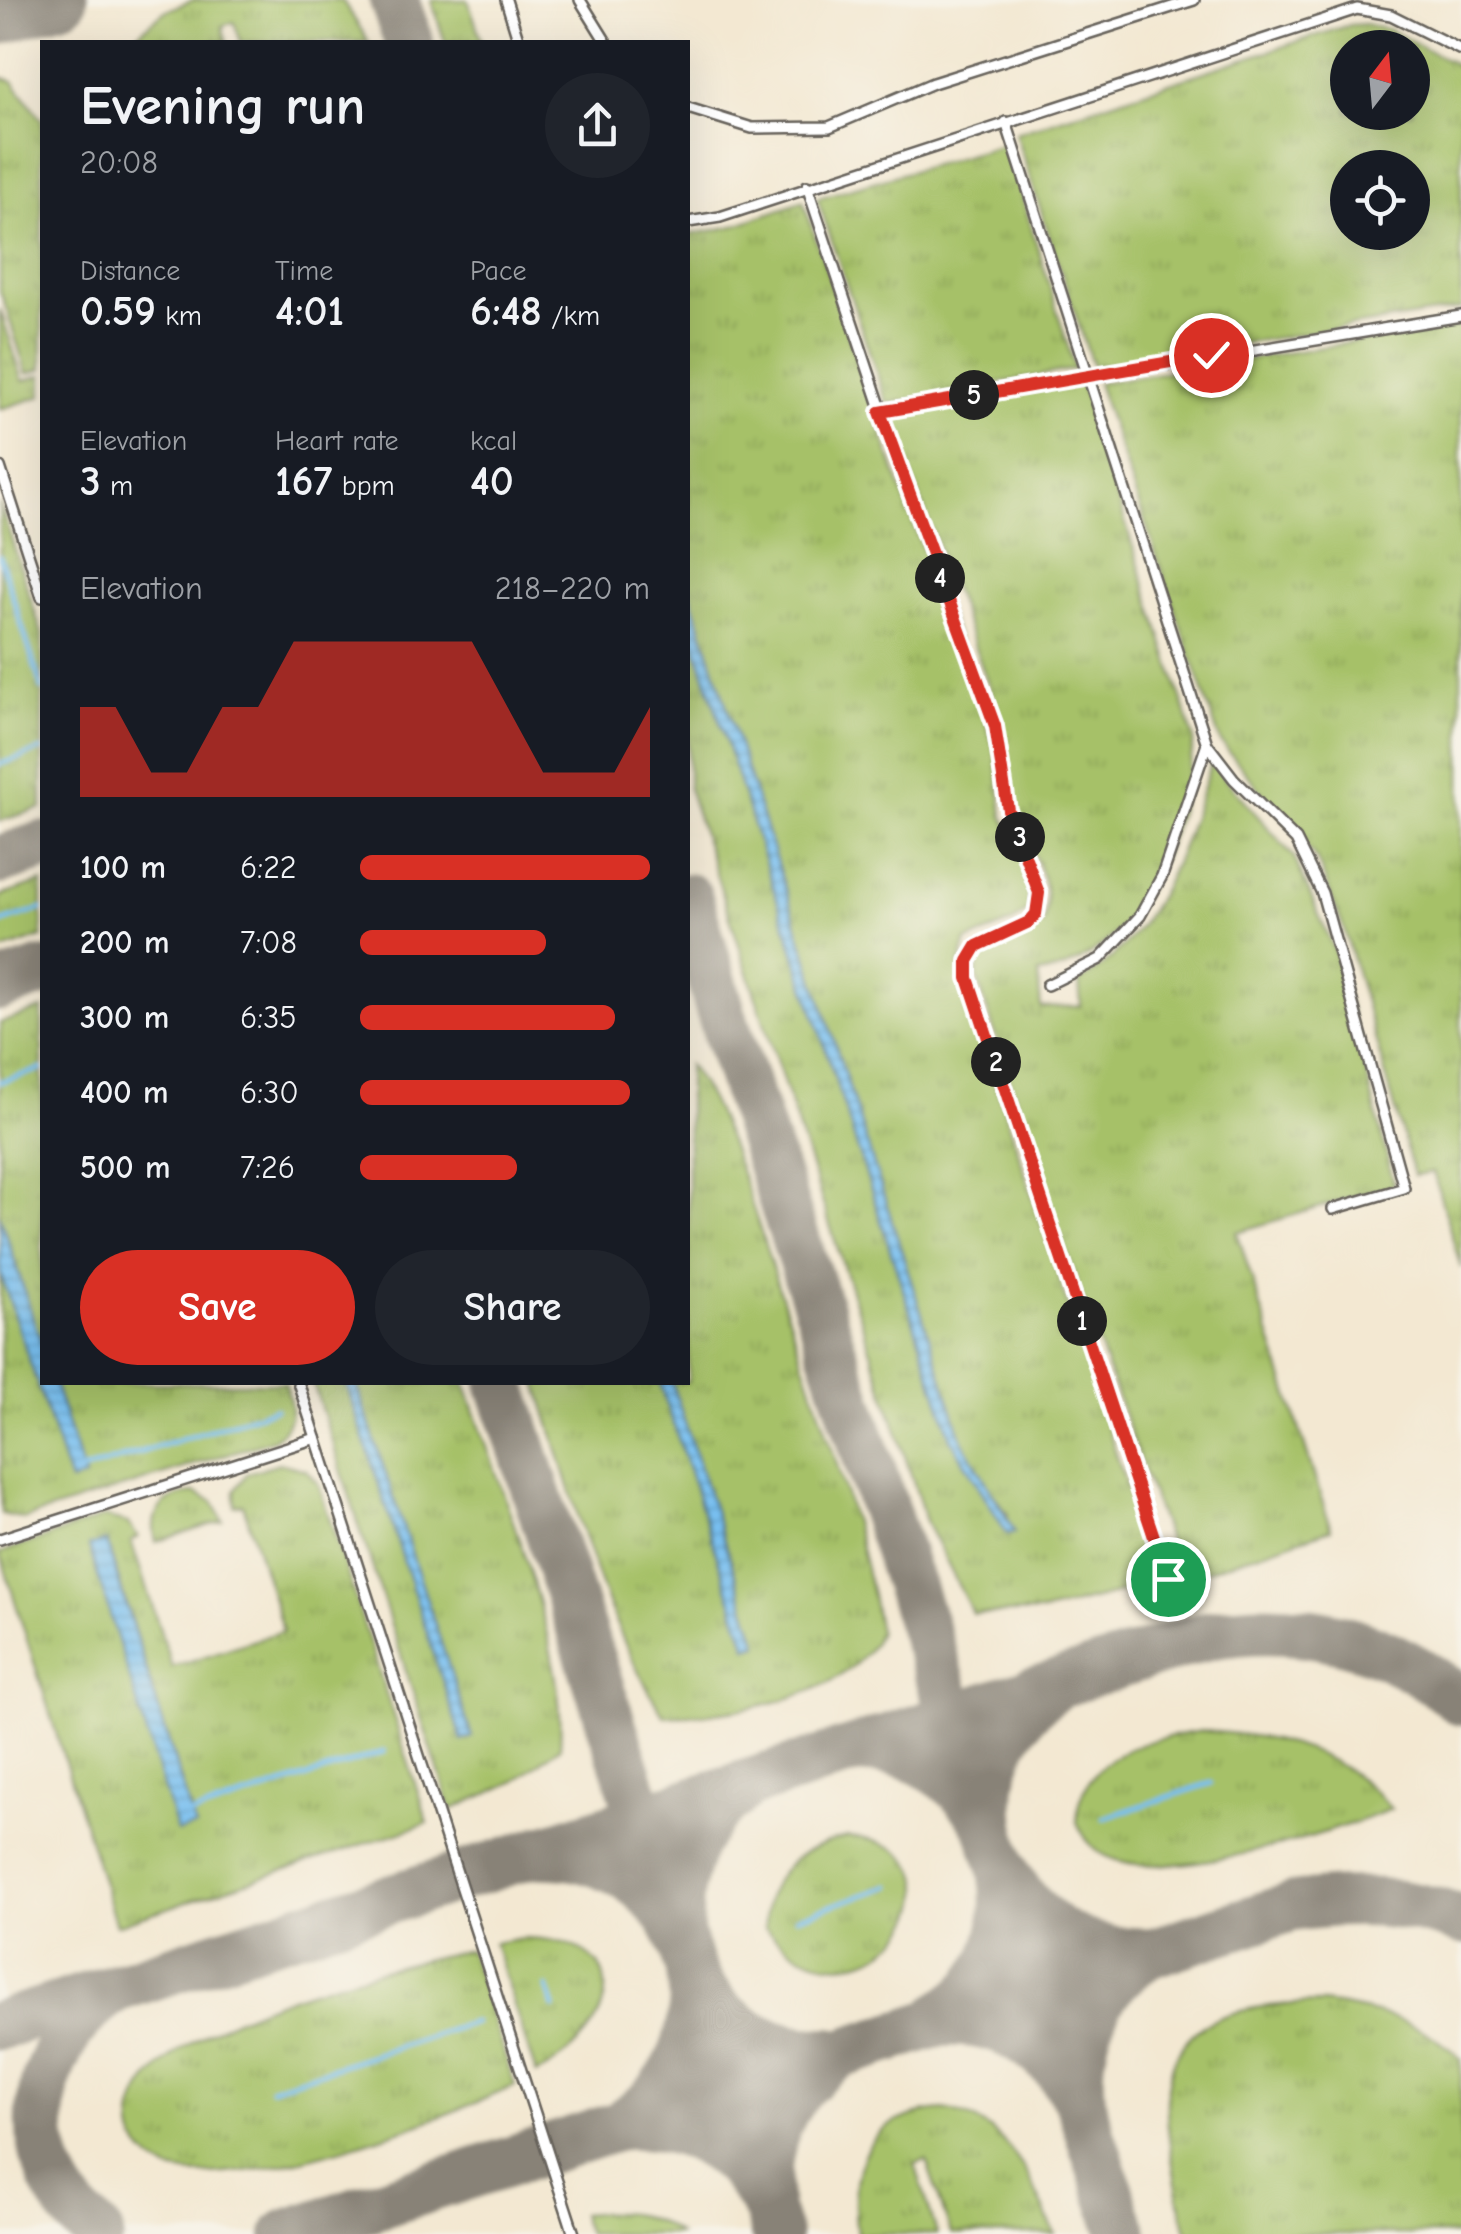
<!DOCTYPE html>
<html lang="en">
<head>
<meta charset="utf-8">
<style>
  body { margin:0; font-family:"Comic Neue",sans-serif; background:#20242c; color:#f1f3f6; height:100vh; display:flex; flex-direction:column; font-size:38px; white-space:nowrap }
  * { box-sizing:border-box; margin:0 }
  p { font-size:32px; color:#9ea1a6 }
  .icon { flex:none; width:55px; height:55px; fill:none; stroke:currentColor; stroke-width:2; stroke-linecap:round; stroke-linejoin:round }
  .map { position:relative; flex:1; overflow:hidden }
  .side { position:absolute; left:40px; top:40px; width:650px; height:1345px; display:flex; flex-direction:column; background:#171b24; border-radius:0px; box-shadow:0 10px 40px #0002 }
  .side>* { flex:none }
  .needle { width:65px; rotate:16deg }
  .tools { position:absolute; left:1330px; top:30px; display:grid; gap:20px }
  .tools a { display:grid; place-items:center; width:100px; height:100px; border-radius:50%; background:#171b24; box-shadow:0 10px 40px #0002; font-size:50px }
  .pin { position:absolute; display:grid; place-items:center; width:85px; height:85px; color:#fff; margin:-42px; border:5px solid #fff; border-radius:50%; box-shadow:0 2px 10px #0007 }
  .km { position:absolute; width:50px; height:50px; margin:-25px; border-radius:50%; background:#222; color:#fff; font-size:28px; line-height:50px; text-align:center }
  .round { display:grid; place-items:center; flex:none; width:105px; height:105px; border-radius:52px; background:#20242c }
  .headline { display:flex; align-items:center; justify-content:space-between; height:170px; padding:0 40px }
  h1 { font-size:55px; font-weight:800; line-height:75px }
  .figures { display:grid; grid-template-columns:repeat(3,1fr); gap:15px; height:170px; padding:10px 40px }
  .figures div { display:grid; align-content:center }
  .figures b { font-size:42px; font-weight:800 }
  .figures small { font-size:28px; font-weight:400 }
  .figures p { font-size:28px }
  .chart { height:280px; padding:20px 40px }
  .chart p { display:flex; justify-content:space-between }
  .chart svg { width:100%; height:180px; margin-top:10px; fill:#d93025; opacity:.7 }
  .cta { display:flex; gap:20px; margin-top:auto; padding:20px 40px }
  .cta a { flex:1; height:115px; border-radius:60px; background:#d93025; color:#fff; font-size:40px; font-weight:800; line-height:115px; text-align:center }
  .cta a+a { background:#20242c; color:#f1f3f6 }
  ul { padding:0 40px; list-style:none; font-size:32px }
  li { display:grid; grid-template-columns:160px 120px 1fr; align-items:center; height:75px }
  li i { height:25px; border-radius:12px; background:#d93025 }
  .map>svg:first-child { display:block }
  .grass { fill:url(#grass-tufts); stroke:#616e42; stroke-width:2.5; fill-rule:evenodd }
  .water { fill:url(#water-rules); stroke:#4a6e86; stroke-width:2.5 }
  .lines { fill:none; stroke-linecap:round; stroke-linejoin:round }
  .stream { stroke:#78bff0; stroke-width:5 }
  .taxiway { stroke:#888277; stroke-width:50 }
  .service-casing { stroke:#67635c; stroke-width:14 }
  .service { stroke:#fff; stroke-width:9 }
  .route-casing { stroke:#fff; stroke-width:20 }
  .route { stroke:#d93025; stroke-width:12 }
</style>
</head>
<body>
<div class="map">
<svg width="1461" height="2234" viewBox="0 0 1461 2234">
  <defs>
    <pattern id="grass-tufts" width="24" height="20" patternUnits="userSpaceOnUse" patternTransform="scale(2.5)"><rect width="24" height="20" fill="#a6c168"/><path d="M3 7l-1-3M5 7V3M7 7l1-3M15 17l-1-3M17 17v-4M19 17l1-3" fill="none" stroke="#8ea55a"/></pattern>
    <pattern id="water-rules" width="6" height="5" patternUnits="userSpaceOnUse" patternTransform="scale(2.5)"><rect width="6" height="5" fill="#78bff0"/><path d="M0 2.5h6" fill="none" stroke="#67a4cd"/></pattern>
  </defs>
  <rect width="100%" height="100%" fill="#f7f3e8"/>
  <filter id="ink" filterUnits="userSpaceOnUse"><feTurbulence type="fractalNoise" baseFrequency=".01" numOctaves="2"/><feDisplacementMap in="SourceGraphic" scale="20" xChannelSelector="R" yChannelSelector="G"/><feConvolveMatrix kernelMatrix="1 2 1 2 8 2 1 2 1" color-interpolation-filters="sRGB"/></filter>
  <filter id="wash" filterUnits="userSpaceOnUse"><feTurbulence type="fractalNoise" baseFrequency=".0048" numOctaves="4" result="noise"/><feDisplacementMap in="SourceGraphic" scale="40" xChannelSelector="R" yChannelSelector="G"/><feGaussianBlur stdDeviation="2.25" result="paint"/><feColorMatrix in="noise" values="0 0 0 0 0 0 0 0 0 0 0 0 0 0 0 0 0 1.4 0 .05"/><feComposite in="paint" operator="in"/></filter>
  <g filter="url(#wash)">
    <rect width="100%" height="100%" fill="#f3e8d2"/>
    <!-- grass -->
    <g class="grass">
      <path d="M194,0H342L369,42H241L234,22L222,26L227,42H128L165,11Z"/>
      <path d="M431,0H468L482,42H445Z"/>
      <path d="M1365,24L1389,30L1461,67V309L1093,367L1015,133L1349,25ZM1348,48H1412V112H1348ZM1348,168H1412V232H1348Z"/>
      <path d="M0,77L13,81L42,120V369L27,374L0,290Z"/>
      <path d="M1006,144L1075,369L887,404L817,198Z"/>
      <path d="M803,201L908,509L979,697L996,754L1003,816L1029,871V910L1012,923L967,941L959,969L1158,1583L1045,1612L973,1614L927,1524L688,788V623L952,1441L1007,1533L1008,1514L983,1481L962,1440L688,587V235L730,227Z"/>
      <path d="M0,309L23,381L42,375V396L0,409Z"/>
      <path d="M1461,325V1268L1433,1172L1414,1175L1344,929L1317,860L1220,741L1097,383Z"/>
      <path d="M1081,383L1194,739C1183,828 1139,960 1038,974L1041,1008L1081,1006L1079,982C1159,934 1183,847 1211,763L1294,857L1338,959L1394,1185L1237,1232L1331,1529L1182,1579L1056,1224L976,975L979,958L985,951L1043,923C1059,877 1017,838 1011,796C1006,767 1005,740 998,711L891,419L895,414Z"/>
      <path d="M0,504L42,634V808L0,821Z"/>
      <path d="M42,882V937L0,951V896Z"/>
      <path d="M42,1009V1346L0,1215V1023Z"/>
      <path d="M688,1065C726,1110 760,1230 779,1289C816,1402 859,1515 879,1632C850,1701 728,1715 664,1716C600,1617 573,1493 537,1383H660L747,1647L758,1644L672,1383L688,1382Z"/>
      <path d="M0,1272L70,1482L85,1477L54,1383H285C293,1407 296,1423 274,1439L24,1519L2,1514Z"/>
      <path d="M313,1383H346L462,1740L471,1737L356,1383H465C497,1482 568,1647 560,1747L516,1781L451,1810Z"/>
      <path d="M279,1463L307,1470L318,1483L428,1823L116,1925L0,1553L105,1517L128,1523L138,1537L131,1541L172,1667L283,1631L243,1504L235,1506V1490L247,1473ZM107,1542L195,1826L178,1832L89,1547Z"/>
      <path d="M195,1493L213,1501L223,1521L156,1542C148,1512 164,1495 195,1493Z"/>
      <path d="M1203,1731C1277,1735 1341,1750 1391,1809C1330,1834 1166,1885 1106,1856C1091,1849 1083,1836 1077,1822C1081,1753 1146,1739 1203,1731Z"/>
      <path d="M848,1837C1000,1845 878,2045 765,1928C764,1874 798,1847 848,1837Z"/>
      <path d="M522,1938C640,1938 621,2030 536,2074L494,1943Z"/>
      <path d="M469,1950L515,2086C438,2120 251,2191 170,2170C153,2165 133,2146 132,2127C124,2023 391,1966 469,1950Z"/>
      <path d="M1322,2003C1374,2010 1423,2021 1461,2059V2234H1188C1178,2202 1173,2169 1169,2136C1154,2019 1223,2005 1322,2003Z"/>
      <path d="M943,2110C1009,2120 1030,2178 1055,2234H951L926,2160L915,2164L937,2234H857C848,2164 866,2116 943,2110Z"/>
      <path d="M580,2214C615,2211 650,2211 678,2234H587Z"/>
    </g>
    <!-- water -->
    <g class="water">
      <path d="M688,586L963,1442L1015,1532L1007,1534L952,1441L688,623Z"/>
      <path d="M0,1215L42,1346V1382L54,1383L85,1478L70,1482L0,1272Z"/>
      <path d="M346,1383H356L472,1737L462,1741Z"/>
      <path d="M660,1383H672L758,1644L747,1647Z"/>
      <path d="M106,1541L195,1827L177,1832L89,1546Z"/>
    </g>
    <g class="lines">
      <!-- stream -->
      <g class="stream">
        <path d="M0,557L42,689"/>
        <path d="M0,764L42,750"/>
        <path d="M0,923L42,909"/>
        <path d="M0,1082L42,1069"/>
        <path d="M78,1472L275,1409"/>
        <path d="M187,1816L384,1752"/>
        <path d="M1104,1818L1211,1783"/>
        <path d="M797,1917L890,1886"/>
        <path d="M547,1987L554,2008"/>
        <path d="M271,2088L474,2022"/>
      </g>
      <!-- taxiway -->
      <g class="taxiway">
        <path d="M394,0L409,42"/>
        <path d="M0,20L63,0"/>
        <path d="M0,860L42,846"/>
        <path d="M688,898L722,1016L1123,2234"/>
        <path d="M0,986L42,972"/>
        <path d="M501,1382L776,2234"/>
        <path d="M857,1750C917,1743 966,1784 992,1833C983,1774 1001,1724 1051,1689"/>
        <path d="M541,1854C602,1853 652,1881 680,1936C672,1875 693,1821 745,1787"/>
        <path d="M942,2015C997,1984 1014,1925 1002,1866C1030,1920 1074,1953 1137,1952"/>
        <path d="M944,2022C1008,2019 1055,2052 1082,2108C1074,2049 1089,1992 1141,1959"/>
        <path d="M0,2025L1209,1635C1301,1618 1388,1641 1461,1701"/>
        <path d="M628,2119C681,2086 702,2027 690,1967C714,2023 770,2054 830,2052"/>
        <path d="M630,2125C695,2125 738,2153 768,2210C760,2150 779,2095 831,2061"/>
        <path d="M99,2234C14,2170 26,2052 108,1993"/>
        <path d="M287,2234L1292,1907C1351,1898 1405,1900 1461,1920"/>
      </g>
    </g>
  </g>
  <g filter="url(#ink)">
    <g class="lines">
      <defs>
        <g id="service">
          <path d="M506,0L519,42"/>
          <path d="M580,0L606,42"/>
          <path d="M688,108L752,128L829,127L933,83L1194,0"/>
          <path d="M1006,122L1207,744L1162,876L1140,916L1100,959L1047,985"/>
          <path d="M807,186L914,508L995,726L1008,809L1037,882L1036,914C1012,941 966,931 968,978L1168,1579"/>
          <path d="M688,222L720,217L1357,9L1391,15L1461,50"/>
          <path d="M880,412L1461,316"/>
          <path d="M0,467L42,597"/>
          <path d="M1207,744L1234,779L1296,840L1322,893L1404,1188L1333,1209"/>
          <path d="M298,1382L574,2234"/>
          <path d="M0,1539L316,1438"/>
        </g>
      </defs>
      <!-- service casing -->
      <use href="#service" class="service-casing"/>
      <!-- service -->
      <use href="#service" class="service"/>
    </g>
  </g>
  <g class="lines" filter="url(#ink)">
    <defs>
      <path id="route" d="M1168,1579L968,978V961L977,946L1029,922L1036,914L1039,893L1008,810L995,726L880,412L1211,355"/>
    </defs>
    <!-- route casing -->
    <use href="#route" class="route-casing"/>
    <!-- route -->
    <use href="#route" class="route"/>
  </g>
</svg>
<div class="tools">
<a><svg class="needle" viewBox="-14 -14 28 28"><path d="M0-13l5 13h-10z" fill="#e53935"/><path d="M0 13l5-13h-10z" fill="#9ea1a6"/></svg></a>
<a><svg class="icon" aria-label="locate" viewBox="0 0 24 24"><circle cx="12" cy="12" r="6"/><path d="M12 2v4M12 18v4M2 12h4M18 12h4"/></svg></a>
</div>
<div class="pin" style="left:1168px;top:1579px;background:#1e9e55"><svg class="icon" aria-label="arrive" viewBox="0 0 24 24"><path d="M6 21V4h12l-3 4 3 4H6"/></svg></div>
<div class="pin" style="left:1211px;top:355px;background:#d93025"><svg class="icon" aria-label="check" viewBox="0 0 24 24"><path d="M5 12l5 5 9-10"/></svg></div>
<b class="km" style="left:1082px;top:1321px">1</b>
<b class="km" style="left:996px;top:1062px">2</b>
<b class="km" style="left:1020px;top:837px">3</b>
<b class="km" style="left:940px;top:578px">4</b>
<b class="km" style="left:974px;top:395px">5</b>
<section class="side">
<div class="headline"><div><h1>Evening run</h1><p>20:08</p></div><a class="round"><svg class="icon" aria-label="share" viewBox="0 0 24 24"><path d="M12 15V3M7 8l5-5 5 5M5 13v7h14v-7"/></svg></a></div>
<div class="figures">
<div><p>Distance</p><b>0.59<small> km</small></b></div>
<div><p>Time</p><b>4:01</b></div>
<div><p>Pace</p><b>6:48<small> /km</small></b></div>
</div>
<div class="figures">
<div><p>Elevation</p><b>3<small> m</small></b></div>
<div><p>Heart rate</p><b>167<small> bpm</small></b></div>
<div><p>kcal</p><b>40</b></div>
</div>
<div class="chart"><p><span>Elevation</span>218–220 m</p>
<svg viewBox="0 0 160 44" preserveAspectRatio="none"><path d="M0 44V22L10 22L20 38L30 38L40 22L50 22L60 6L70 6L80 6L90 6L100 6L110 6L120 22L130 38L140 38L150 38L160 22V44z"/></svg>
</div>
<ul>
<li><b>100 m</b>6:22<i style="width:100%"></i></li>
<li><b>200 m</b>7:08<i style="width:64%"></i></li>
<li><b>300 m</b>6:35<i style="width:88%"></i></li>
<li><b>400 m</b>6:30<i style="width:93%"></i></li>
<li><b>500 m</b>7:26<i style="width:54%"></i></li>
</ul>
<div class="cta"><a>Save</a><a>Share</a></div>
</section>
</div>
</body>
</html>
